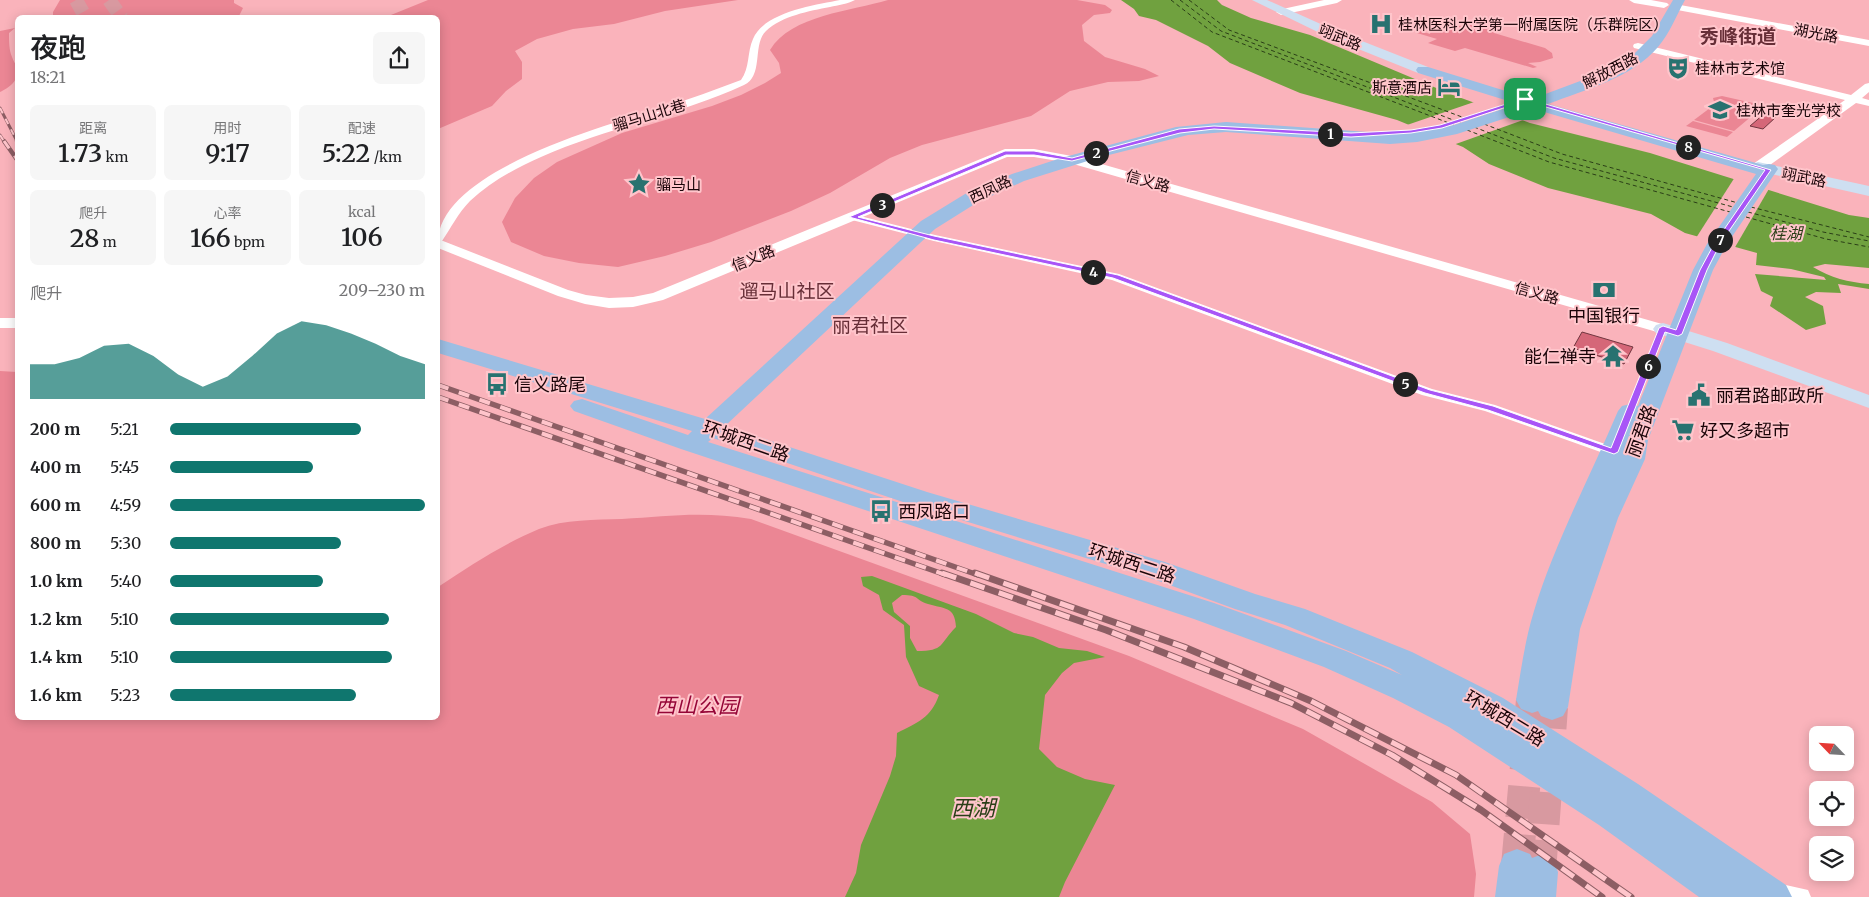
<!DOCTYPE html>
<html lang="zh">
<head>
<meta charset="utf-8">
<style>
  body { margin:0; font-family:Merriweather,"Noto Sans SC",serif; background:#f6f6f6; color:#202124; height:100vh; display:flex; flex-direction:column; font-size:19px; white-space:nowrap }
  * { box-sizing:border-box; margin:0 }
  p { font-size:16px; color:#757577 }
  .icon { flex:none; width:28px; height:28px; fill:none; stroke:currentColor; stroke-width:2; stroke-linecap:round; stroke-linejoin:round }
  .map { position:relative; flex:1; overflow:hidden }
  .drawer { position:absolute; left:15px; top:15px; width:425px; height:705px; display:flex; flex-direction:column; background:#fff; border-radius:8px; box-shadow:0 2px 12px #0003 }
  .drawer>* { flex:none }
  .needle { width:32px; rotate:295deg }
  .fabs { position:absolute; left:1809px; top:726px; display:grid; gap:10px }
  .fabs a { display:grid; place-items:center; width:45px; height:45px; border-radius:8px; background:#fff; box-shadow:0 2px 12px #0003; font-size:25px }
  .pin { position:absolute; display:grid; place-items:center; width:42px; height:42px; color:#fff; margin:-21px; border-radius:10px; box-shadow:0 2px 8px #0006 }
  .km { position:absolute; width:25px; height:25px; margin:-12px; border-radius:50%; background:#222; color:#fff; font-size:14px; line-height:25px; text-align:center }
  .round { display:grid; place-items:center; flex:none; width:52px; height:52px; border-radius:8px; background:#f6f6f6 }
  .summary { display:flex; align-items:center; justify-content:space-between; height:85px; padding:0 15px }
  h1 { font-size:28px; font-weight:600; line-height:38px }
  .stats { display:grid; grid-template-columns:repeat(3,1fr); gap:8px; height:85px; padding:5px 15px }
  .stats div { display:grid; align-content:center; border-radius:8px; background:#f6f6f6; text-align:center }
  .stats b { font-size:25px; font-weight:600 }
  .stats small { font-size:14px; font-weight:400 }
  .stats p { font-size:14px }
  .chart { height:140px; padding:10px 15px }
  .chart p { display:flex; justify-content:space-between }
  .chart svg { width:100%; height:90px; margin-top:5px; fill:#0f766e; opacity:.7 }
  ul { padding:0 15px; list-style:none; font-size:16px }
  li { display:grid; grid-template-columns:80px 60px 1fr; align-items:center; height:38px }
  li i { height:12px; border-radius:6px; background:#0f766e }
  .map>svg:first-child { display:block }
  .green { fill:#eb8694 }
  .water { fill:#70a13f; fill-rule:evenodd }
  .pier { fill:#fab3bb }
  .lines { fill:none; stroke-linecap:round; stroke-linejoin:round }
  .ferry { stroke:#2a3e17; stroke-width:1; stroke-dasharray:4 3; stroke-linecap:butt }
  .building { fill:#d56778; stroke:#71363f }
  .primary-tunnel-far1 { stroke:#d899a0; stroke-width:14; stroke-dasharray:14 7; stroke-linecap:butt }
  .primary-tunnel { stroke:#d899a0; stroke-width:32; stroke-dasharray:32 16; stroke-linecap:butt }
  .minor { fill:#fff; fill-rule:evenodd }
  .tertiary { fill:#fff; fill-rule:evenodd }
  .secondary { fill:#cedff1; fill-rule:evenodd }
  .primary { fill:#9cbee3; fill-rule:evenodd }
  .rail-far3-casing { stroke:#8d5e64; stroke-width:3 }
  .rail-far2-casing { stroke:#8d5e64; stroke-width:4.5 }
  .rail-far1-casing { stroke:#8d5e64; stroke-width:5.5 }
  .rail-casing { stroke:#8d5e64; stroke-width:7 }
  .rail-far3 { stroke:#ffc5cb; stroke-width:2; stroke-dasharray:6; stroke-linecap:butt }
  .rail-far2 { stroke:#ffc5cb; stroke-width:3; stroke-dasharray:9; stroke-linecap:butt }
  .rail-far1 { stroke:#ffc5cb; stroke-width:4; stroke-dasharray:11; stroke-linecap:butt }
  .rail { stroke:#ffc5cb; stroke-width:5; stroke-dasharray:15; stroke-linecap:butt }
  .route { fill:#a855f7; stroke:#fff; fill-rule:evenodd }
  .labels { text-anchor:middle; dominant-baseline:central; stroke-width:4; stroke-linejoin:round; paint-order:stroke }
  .far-poi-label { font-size:15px; fill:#1a0408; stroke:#ffc5cb; text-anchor:start }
  .far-street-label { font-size:15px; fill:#1a0408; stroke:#ffc5cb }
  .far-water-label { font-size:16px; font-style:italic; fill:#2a3e17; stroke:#ffc5cb }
  .poi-label { font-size:18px; fill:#1a0408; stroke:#ffc5cb; text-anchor:start }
  .street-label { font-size:18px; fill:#1a0408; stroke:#ffc5cb }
  .far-district-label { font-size:19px; font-weight:bold; fill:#672e37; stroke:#ffc5cb }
  .neighbourhood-label { font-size:19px; fill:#672e37; stroke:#ffc5cb }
  .near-park-label { font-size:21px; font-style:italic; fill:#950537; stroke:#ffc5cb }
  .near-water-label { font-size:22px; font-style:italic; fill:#2a3e17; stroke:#ffc5cb }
</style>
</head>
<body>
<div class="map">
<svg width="1869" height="897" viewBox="0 0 1869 897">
  <rect width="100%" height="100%" fill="#fab3bb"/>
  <!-- green -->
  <g class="green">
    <path d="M60,0H234V3L243,8L239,16L235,17H53V12Z"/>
    <path d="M428,0H738L665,11L614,24L573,29L537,39L515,51L522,62V79L506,91L492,106L438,129V18L386,17Z"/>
    <path d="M888,0H1077L1105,5L1112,10L1110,13L1094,15L1082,25L1084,41L1105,57L1145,69L1159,76L1139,81L1108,82L1070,91L1031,116L922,145L890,158L830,193L791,211L711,242L665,256L618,267L579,263L544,256L511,242L502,222L515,198L534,178L557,162L622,133L712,106L741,95L765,83L781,73L779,63L770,50C791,15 852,11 888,0Z"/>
    <path d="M1475,22L1502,30L1494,33L1545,48L1552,53L1553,58L1540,62L1528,63L1537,67L1533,68L1465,48L1455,51L1428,43L1437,39L1417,33L1421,31L1430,34L1431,30L1439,26H1467L1466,25Z"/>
    <path d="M15,28L9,33C9,41 9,50 12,57C13,61 16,64 17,68C20,80 9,88 0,92V31Z"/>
    <path d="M1722,96L1753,103L1763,107V111L1745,112L1753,115L1734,131L1694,120L1714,105L1721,107L1714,102L1713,98Z"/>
    <path d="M1693,121L1733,132L1727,137L1686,126Z"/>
    <path d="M0,371L17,372L18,718H438V587C470,566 503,544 539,529C565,519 595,520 622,519C668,516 704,511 751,519L1129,656L1303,729L1432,802L1470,834L1476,874L1474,897H0Z"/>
  </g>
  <!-- water -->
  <g class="water">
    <path d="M1121,0H1217L1222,5L1251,18L1310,35L1453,95L1530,123L1650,153L1849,215L1869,218V268L1825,264L1813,267C1831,278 1848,282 1869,284V289L1838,284L1841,293L1816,292L1805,297L1823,306L1826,324L1806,330L1770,306L1773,297L1761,291L1755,274L1826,280L1824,277L1791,269L1756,265L1757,253L1685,233L1651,214L1548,188L1489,164L1463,147L1397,120L1300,93L1230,63L1208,46L1156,20L1139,16L1134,9Z"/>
    <path d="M872,576L976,614L1014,633L1033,637L1059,648L1087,651L1105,657L1074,663L1062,673L1045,695L1039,749L1057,767L1085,779L1115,785L1065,882L1059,897H845L856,873L861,845L890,776L896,756L897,733C918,722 931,718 939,695L919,686L906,657L904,625L883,610L879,595L863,586L861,577ZM902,595C920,595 915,600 928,604C944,609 955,606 956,627C939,644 945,651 917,651L910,638V626L894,612L892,603Z"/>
  </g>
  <!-- pier -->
  <g class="pier">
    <path d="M1477,101L1526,119L1453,145L1407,125Z"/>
    <path d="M1735,177L1770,187L1734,249L1696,238Z"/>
  </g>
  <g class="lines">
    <!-- ferry -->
    <g class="ferry">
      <path d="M1171,0L1212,32L1454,125"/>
      <path d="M1180,0L1221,31L1461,123"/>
      <path d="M1189,0L1229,30L1470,120"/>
      <path d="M1484,124L1562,154L1738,203"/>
      <path d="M1474,127L1554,158L1733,207"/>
      <path d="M1467,130L1549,162L1730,212"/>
      <path d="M1751,207L1869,237"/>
      <path d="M1748,212L1823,232L1869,241"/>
      <path d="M1746,217L1826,239L1869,247"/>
    </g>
  </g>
  <!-- building -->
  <g class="building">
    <path d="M1764,114L1776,117L1763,129L1750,126Z"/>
    <path d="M1582,332L1633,347L1624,364L1573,348Z"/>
  </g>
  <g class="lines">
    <!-- primary-tunnel-far1 -->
    <g class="primary-tunnel-far1">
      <path d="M76,0L86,18"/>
      <path d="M109,0L122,18"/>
    </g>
    <!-- primary-tunnel -->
    <g class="primary-tunnel">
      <path d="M1517,866L1532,700"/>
      <path d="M1540,872L1552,707"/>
    </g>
    <!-- minor -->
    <g class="minor">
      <path d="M840,0H855C848,4 838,5 830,7C809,11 782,16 766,31C752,44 764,76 744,85C679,115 606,128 541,157C516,168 490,182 470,201C458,213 451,228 442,241L438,242C438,171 607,125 662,108C689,99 715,90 741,80C750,68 747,52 753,39C764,12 815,5 840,0Z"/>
      <path d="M852,214L935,235L1119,274L1432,389L1495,405L1619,449L1622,452L1619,455H1609L1485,411L1422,395L1112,280L934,241L848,219L846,217Z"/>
      <path d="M1772,882L1808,890L1811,897H1763L1761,892L1764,885Z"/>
    </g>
    <!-- tertiary -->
    <g class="tertiary">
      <path d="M1324,0H1342L1337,3L1281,15L1276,12L1278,10Z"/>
      <path d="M1629,0H1651L1667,3L1669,5L1664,8L1634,3Z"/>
      <path d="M1675,4L1869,40V46L1672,9V5Z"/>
      <path d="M1638,43L1851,95L1865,84L1869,83V92L1862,98L1869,100V106L1856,103L1763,170H1753L1752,167L1753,164L1845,100L1634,48L1633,46L1634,44Z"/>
      <path d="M1005,149H1034L1077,157L1669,326L1671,329L1669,332H1657L1070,163L1034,157H1007L663,300L633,307L609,308L585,304L558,296L438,248V239L568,290L586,295L609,298L633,297L653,293Z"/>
      <rect x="0" y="318" width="18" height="10"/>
    </g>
    <!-- secondary -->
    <g class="secondary">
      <path d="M1252,0H1267L1334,30L1428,67L1430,70L1423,74L1418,73L1326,36Z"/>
      <path d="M1758,162L1869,186V196L1753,170L1750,167L1753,164Z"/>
      <path d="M1663,323L1727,343L1869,395V408L1713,351L1656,333L1653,329L1656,325Z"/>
    </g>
    <!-- primary -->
    <g class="primary">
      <path d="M1673,0H1685C1676,16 1670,33 1658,47C1632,78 1584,90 1548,104L1763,165L1769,164L1775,165L1778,169L1727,244L1713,270L1648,440L1645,459L1618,518L1580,629L1568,707L1563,716L1552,720L1541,716L1538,711L1532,713L1521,709L1516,700C1521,670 1525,640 1534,611C1555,542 1590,477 1618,411L1622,406L1630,404L1638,406L1693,270L1707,244L1756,174L1534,109L1457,134L1417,142L1390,144L1226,132L1188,135L1097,158L1024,181L978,202L935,229L725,426L927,492L1165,562L1255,594L1305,609L1412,652L1503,698L1638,784L1786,885L1792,897H1699L1599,825L1449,727L1393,698L1324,667L1194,619L681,449L574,411L570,406L574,401L582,399L688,435L692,431L438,353V339L705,419L921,221L965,194L1012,174L1061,158L1176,127L1226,122L1396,134L1454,125L1518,104L1418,73L1416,70L1418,67H1428L1532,99L1599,74L1634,54L1652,36ZM713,438L909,504L1145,576L1235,609L1285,625L1390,668L1402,675L1346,651L1214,603L708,442Z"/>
      <path d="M1517,849L1530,854L1532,858L1540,855L1553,860L1558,872L1556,897H1495L1499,866L1504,854Z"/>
    </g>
    <defs>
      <g id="rail-far3">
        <path d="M0,108L18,143"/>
        <path d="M0,135L5,143"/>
      </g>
      <g id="rail-far2">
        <path d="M4,141L18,161"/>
        <path d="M17,141L18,143"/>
      </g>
      <g id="rail-far1">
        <path d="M438,385L978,575"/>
        <path d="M438,397L946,575"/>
      </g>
      <g id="rail">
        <path d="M942,573L1106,630L1291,703L1392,755L1481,810L1602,897"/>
        <path d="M975,573L1184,647L1311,701L1456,775L1631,897"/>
      </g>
    </defs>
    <!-- rail-far3 casing -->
    <use href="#rail-far3" class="rail-far3-casing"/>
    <!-- rail-far2 casing -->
    <use href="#rail-far2" class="rail-far2-casing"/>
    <!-- rail-far1 casing -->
    <use href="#rail-far1" class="rail-far1-casing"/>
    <!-- rail casing -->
    <use href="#rail" class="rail-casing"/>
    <!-- rail-far3 -->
    <use href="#rail-far3" class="rail-far3"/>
    <!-- rail-far2 -->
    <use href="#rail-far2" class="rail-far2"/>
    <!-- rail-far1 -->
    <use href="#rail-far1" class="rail-far1"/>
    <!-- rail -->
    <use href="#rail" class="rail"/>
  </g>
  <!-- route -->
  <path class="route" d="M1525,98L1771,170L1720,244L1707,270L1682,334L1678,336L1665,332L1618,452L1614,454L1488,410L1425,393L1113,278L934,240L849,217L1005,151H1034L1072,158L1179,129L1214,126L1351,133L1411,130L1440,125ZM1525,101L1765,170L1714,244L1700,270L1676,330L1663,326L1659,328L1611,448L1493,406L1430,390L1118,275L934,236L858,217L1006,155H1034L1072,161L1180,133L1214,129L1351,137L1411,133L1442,128Z"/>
  <!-- icons -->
  <defs>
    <symbol id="hospital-bare" viewBox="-9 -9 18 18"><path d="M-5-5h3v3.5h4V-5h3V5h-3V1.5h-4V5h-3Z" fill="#287270" stroke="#ffc5cb" stroke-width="2.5" paint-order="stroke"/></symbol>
    <symbol id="theatre-bare" viewBox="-9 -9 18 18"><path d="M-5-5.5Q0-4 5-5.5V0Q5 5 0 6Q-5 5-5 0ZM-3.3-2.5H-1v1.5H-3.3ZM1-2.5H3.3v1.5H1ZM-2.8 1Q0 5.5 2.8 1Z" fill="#287270" stroke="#ffc5cb" stroke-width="2.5" paint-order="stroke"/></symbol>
    <symbol id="hotel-bare" viewBox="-9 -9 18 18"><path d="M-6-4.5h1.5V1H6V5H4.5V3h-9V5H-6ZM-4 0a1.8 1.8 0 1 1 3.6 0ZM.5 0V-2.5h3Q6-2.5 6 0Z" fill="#287270" stroke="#ffc5cb" stroke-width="2.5" paint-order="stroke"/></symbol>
    <symbol id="school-bare" viewBox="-9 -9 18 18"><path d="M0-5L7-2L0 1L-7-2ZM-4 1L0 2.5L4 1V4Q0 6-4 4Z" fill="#287270" stroke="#ffc5cb" stroke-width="2.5" paint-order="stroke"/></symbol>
    <symbol id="sight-bare" viewBox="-9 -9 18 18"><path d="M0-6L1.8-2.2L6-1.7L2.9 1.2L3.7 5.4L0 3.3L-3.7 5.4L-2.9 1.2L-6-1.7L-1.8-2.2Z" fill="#287270" stroke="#ffc5cb" stroke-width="2.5" paint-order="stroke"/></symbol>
    <symbol id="bank-bare" viewBox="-9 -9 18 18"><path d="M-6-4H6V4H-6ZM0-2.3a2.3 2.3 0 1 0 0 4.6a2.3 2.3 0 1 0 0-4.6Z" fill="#287270" stroke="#ffc5cb" stroke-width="2.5" paint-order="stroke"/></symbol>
    <symbol id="temple-bare" viewBox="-9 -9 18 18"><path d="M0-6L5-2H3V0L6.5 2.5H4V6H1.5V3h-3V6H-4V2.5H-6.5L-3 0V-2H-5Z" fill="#287270" stroke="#ffc5cb" stroke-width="2.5" paint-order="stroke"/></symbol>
    <symbol id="bus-bare" viewBox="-9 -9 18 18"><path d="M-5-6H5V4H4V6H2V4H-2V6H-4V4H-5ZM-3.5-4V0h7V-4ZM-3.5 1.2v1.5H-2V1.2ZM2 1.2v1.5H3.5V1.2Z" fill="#287270" stroke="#ffc5cb" stroke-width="2.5" paint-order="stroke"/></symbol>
    <symbol id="civic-bare" viewBox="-9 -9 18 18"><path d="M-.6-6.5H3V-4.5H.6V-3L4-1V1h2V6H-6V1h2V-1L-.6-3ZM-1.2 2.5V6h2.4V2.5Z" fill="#287270" stroke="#ffc5cb" stroke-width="2.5" paint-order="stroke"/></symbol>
    <symbol id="supermarket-bare" viewBox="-9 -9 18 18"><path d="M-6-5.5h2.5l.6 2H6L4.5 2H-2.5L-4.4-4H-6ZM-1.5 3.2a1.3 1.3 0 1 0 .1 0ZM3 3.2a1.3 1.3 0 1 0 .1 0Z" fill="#287270" stroke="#ffc5cb" stroke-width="2.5" paint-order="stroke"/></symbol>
  </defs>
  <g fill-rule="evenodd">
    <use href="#hospital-bare" x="1365" y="8" width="32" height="32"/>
    <use href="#theatre-bare" x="1662" y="52" width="32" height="32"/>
    <use href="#hotel-bare" x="1433" y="71" width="32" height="32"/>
    <use href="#school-bare" x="1704" y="94" width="32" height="32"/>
    <use href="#sight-bare" x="623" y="168" width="32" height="32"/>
    <use href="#bank-bare" x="1588" y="274" width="32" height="32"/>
    <use href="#temple-bare" x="1597" y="340" width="32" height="32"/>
    <use href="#bus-bare" x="481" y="368" width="32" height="32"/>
    <use href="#civic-bare" x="1683" y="379" width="32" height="32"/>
    <use href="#supermarket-bare" x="1667" y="414" width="32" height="32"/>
    <use href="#bus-bare" x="865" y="495" width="32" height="32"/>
  </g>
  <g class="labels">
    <!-- far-poi labels -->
    <g class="far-poi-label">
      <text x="1398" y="24">桂林医科大学第一附属医院（乐群院区）</text>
      <text x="1695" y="68">桂林市艺术馆</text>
      <text x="1432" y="87" text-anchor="end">斯意酒店</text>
      <text x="1736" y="110">桂林市奎光学校</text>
      <text x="656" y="184">骝马山</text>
    </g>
    <!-- far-street labels -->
    <g class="far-street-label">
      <text transform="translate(1816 33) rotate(11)">湖光路</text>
      <text transform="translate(1340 37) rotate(23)">翊武路</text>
      <text transform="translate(1610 70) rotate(-27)">解放西路</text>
      <text transform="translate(649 115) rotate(-17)">骝马山北巷</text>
      <text transform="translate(1804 177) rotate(12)">翊武路</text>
      <text transform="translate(1148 181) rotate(16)">信义路</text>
      <text transform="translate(990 189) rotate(-25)">西凤路</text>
      <text transform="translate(753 258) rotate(-22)">信义路</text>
      <text transform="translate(1537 293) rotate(16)">信义路</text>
    </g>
    <!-- far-water labels -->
    <g class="far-water-label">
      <text x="1786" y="233">桂湖</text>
    </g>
    <!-- poi labels -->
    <g class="poi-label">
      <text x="1604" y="315" text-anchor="middle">中国银行</text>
      <text x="1596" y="356" text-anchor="end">能仁禅寺</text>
      <text x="514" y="384">信义路尾</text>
      <text x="1716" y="395">丽君路邮政所</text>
      <text x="1700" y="430">好又多超市</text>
      <text x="898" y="511">西凤路口</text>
    </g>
    <!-- street labels -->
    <g class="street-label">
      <text transform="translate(1641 431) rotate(-70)">丽君路</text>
      <text transform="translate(746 441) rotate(19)">环城西二路</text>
      <text transform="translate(1132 563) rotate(18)">环城西二路</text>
      <text transform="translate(1505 718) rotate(31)">环城西二路</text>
    </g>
    <!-- far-district labels -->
    <g class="far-district-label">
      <text x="1738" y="36">秀峰街道</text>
    </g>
    <!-- neighbourhood labels -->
    <g class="neighbourhood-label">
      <text x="787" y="291">遛马山社区</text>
      <text x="870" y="325">丽君社区</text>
    </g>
    <!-- near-park labels -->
    <g class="near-park-label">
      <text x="697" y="705">西山公园</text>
    </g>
    <!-- near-water labels -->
    <g class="near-water-label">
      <text x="973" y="808">西湖</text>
    </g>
  </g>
</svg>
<div class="fabs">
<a><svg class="needle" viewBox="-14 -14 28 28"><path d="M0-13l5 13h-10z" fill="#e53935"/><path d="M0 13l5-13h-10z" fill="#757577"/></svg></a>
<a><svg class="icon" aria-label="locate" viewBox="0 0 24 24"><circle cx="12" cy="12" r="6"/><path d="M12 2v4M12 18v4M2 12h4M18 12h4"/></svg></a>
<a><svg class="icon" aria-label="layers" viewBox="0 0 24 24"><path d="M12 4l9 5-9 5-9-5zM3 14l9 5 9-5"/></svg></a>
</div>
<div class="pin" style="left:1525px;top:99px;background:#1e9e55"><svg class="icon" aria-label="arrive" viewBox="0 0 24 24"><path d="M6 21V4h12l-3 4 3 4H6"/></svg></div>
<b class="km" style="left:1330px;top:134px">1</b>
<b class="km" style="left:1096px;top:153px">2</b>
<b class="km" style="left:882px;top:205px">3</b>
<b class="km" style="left:1093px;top:272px">4</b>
<b class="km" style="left:1405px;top:384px">5</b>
<b class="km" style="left:1648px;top:366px">6</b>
<b class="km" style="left:1720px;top:240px">7</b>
<b class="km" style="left:1688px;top:147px">8</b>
<section class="drawer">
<div class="summary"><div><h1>夜跑</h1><p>18:21</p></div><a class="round"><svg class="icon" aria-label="share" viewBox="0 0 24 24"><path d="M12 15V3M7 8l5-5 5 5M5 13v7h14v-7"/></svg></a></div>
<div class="stats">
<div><p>距离</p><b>1.73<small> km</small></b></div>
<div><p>用时</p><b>9:17</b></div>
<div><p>配速</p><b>5:22<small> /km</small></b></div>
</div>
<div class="stats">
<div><p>爬升</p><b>28<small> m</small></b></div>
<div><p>心率</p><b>166<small> bpm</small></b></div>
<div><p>kcal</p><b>106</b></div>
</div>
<div class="chart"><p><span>爬升</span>209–230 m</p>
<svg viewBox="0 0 160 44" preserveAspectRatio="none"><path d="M0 44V27L10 27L20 24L30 18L40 17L50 23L60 32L70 38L80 33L90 23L100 12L110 6L120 8L130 12L140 17L150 23L160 27V44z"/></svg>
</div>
<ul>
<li><b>200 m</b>5:21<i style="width:75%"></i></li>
<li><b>400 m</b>5:45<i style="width:56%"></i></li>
<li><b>600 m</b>4:59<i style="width:100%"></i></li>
<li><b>800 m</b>5:30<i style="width:67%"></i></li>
<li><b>1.0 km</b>5:40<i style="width:60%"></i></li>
<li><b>1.2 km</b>5:10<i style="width:86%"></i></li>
<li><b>1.4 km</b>5:10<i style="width:87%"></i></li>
<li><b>1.6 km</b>5:23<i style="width:73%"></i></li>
</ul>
</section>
</div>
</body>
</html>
